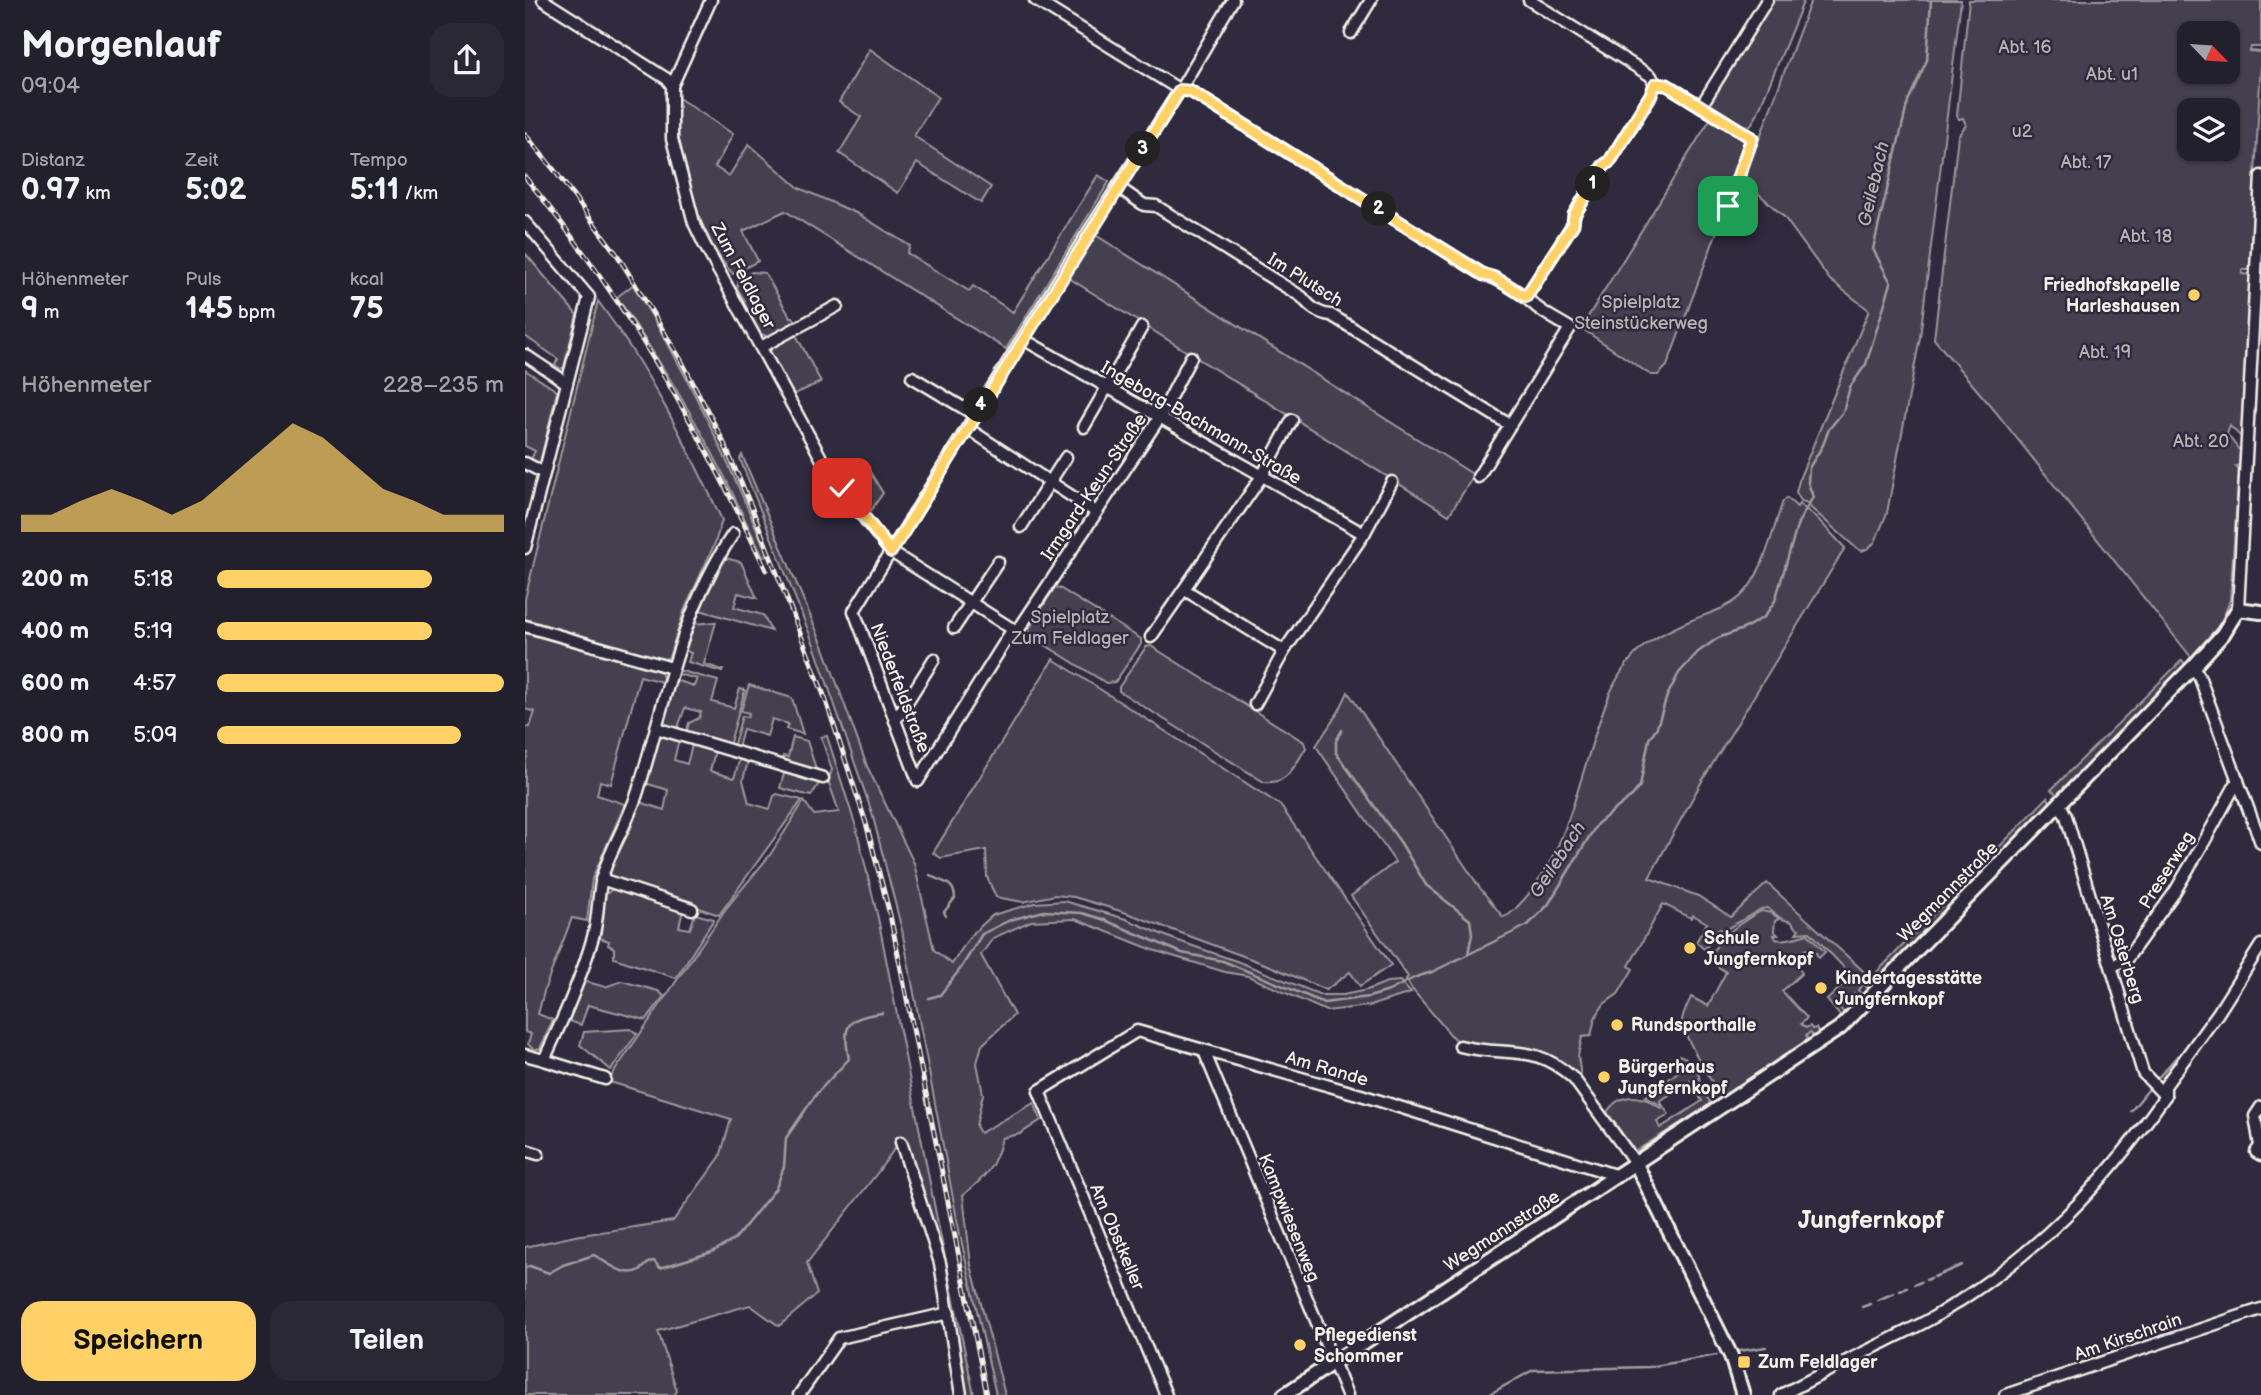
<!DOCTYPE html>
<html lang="de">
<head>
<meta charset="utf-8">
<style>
  body { margin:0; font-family:"Balsamiq Sans",sans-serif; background:#2b2836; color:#f1f3f6; height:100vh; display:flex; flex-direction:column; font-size:26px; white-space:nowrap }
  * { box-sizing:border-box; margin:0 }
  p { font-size:23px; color:#a3a3aa }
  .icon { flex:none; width:38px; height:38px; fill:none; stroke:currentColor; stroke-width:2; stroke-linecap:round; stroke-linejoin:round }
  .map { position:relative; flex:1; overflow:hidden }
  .drawer { display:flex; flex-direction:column; background:#23202e; width:525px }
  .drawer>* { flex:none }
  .needle { width:46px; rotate:115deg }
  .fabs { position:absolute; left:1652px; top:21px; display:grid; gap:14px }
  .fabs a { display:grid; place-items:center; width:63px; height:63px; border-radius:14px; background:#23202e; box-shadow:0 2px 5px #0004,0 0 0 2px #403e4a; font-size:35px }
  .pin { position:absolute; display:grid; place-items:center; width:60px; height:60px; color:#fff; margin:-30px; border-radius:14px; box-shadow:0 4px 10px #0006 }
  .km { position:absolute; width:35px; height:35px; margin:-18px; border-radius:50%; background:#222; color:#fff; font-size:19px; line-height:35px; text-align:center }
  .round { display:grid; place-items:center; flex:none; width:74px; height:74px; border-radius:21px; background:#2b2836 }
  .headline { display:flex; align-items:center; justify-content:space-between; height:119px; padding:0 21px }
  h1 { font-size:38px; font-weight:700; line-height:52px }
  .metrics { display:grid; grid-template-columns:repeat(3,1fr); gap:10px; height:119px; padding:7px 21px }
  .metrics div { display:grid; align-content:center }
  .metrics b { font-size:30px; font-weight:700 }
  .metrics small { font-size:19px; font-weight:400 }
  .metrics p { font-size:19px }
  .chart { height:196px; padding:14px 21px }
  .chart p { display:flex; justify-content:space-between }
  .chart svg { width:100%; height:126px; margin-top:7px; fill:#ffd166; opacity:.7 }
  .primary-button { display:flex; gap:14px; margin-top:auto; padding:14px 21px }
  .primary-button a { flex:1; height:80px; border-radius:21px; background:#ffd166; color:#111; font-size:28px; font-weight:700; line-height:80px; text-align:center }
  .primary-button a+a { background:#2b2836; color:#f1f3f6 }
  ul { padding:0 21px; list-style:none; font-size:23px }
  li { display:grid; grid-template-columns:112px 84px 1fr; align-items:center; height:52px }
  li i { height:18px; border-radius:9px; background:#ffd166 }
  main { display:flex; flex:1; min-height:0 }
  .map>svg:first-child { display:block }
  .green { fill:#454050; stroke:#9c989c; stroke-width:2; fill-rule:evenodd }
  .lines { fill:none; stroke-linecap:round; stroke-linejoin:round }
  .stream { stroke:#a19ea0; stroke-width:2.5 }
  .minor-casing { stroke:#f4f1e8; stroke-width:15 }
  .tertiary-casing { stroke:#f4f1e8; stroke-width:18 }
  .minor { stroke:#2f2a3d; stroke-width:10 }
  .tertiary { stroke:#2f2a3d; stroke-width:12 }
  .rail-casing { stroke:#f4f1e8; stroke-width:5 }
  .rail { stroke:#2f2a3d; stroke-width:2.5; stroke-dasharray:8; stroke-linecap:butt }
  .route-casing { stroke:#fff; stroke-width:14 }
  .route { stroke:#ffd166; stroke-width:9 }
  .poi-dot { fill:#ffd166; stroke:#2f2a3d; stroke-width:2.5 }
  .labels { text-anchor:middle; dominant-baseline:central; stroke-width:5; stroke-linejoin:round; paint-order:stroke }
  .park-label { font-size:18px; fill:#b7b3b3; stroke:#2f2a3d }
  .street-label { font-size:18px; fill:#f4f1e8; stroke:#2f2a3d }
  .poi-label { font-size:18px; font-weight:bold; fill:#f4f1e8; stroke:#2f2a3d; text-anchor:start }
  .water-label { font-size:19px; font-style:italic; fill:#b6b2b2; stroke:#2f2a3d }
  .district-label { font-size:24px; font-weight:bold; fill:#f4f1e8; stroke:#2f2a3d }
</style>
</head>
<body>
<main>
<section class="drawer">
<div class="headline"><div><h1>Morgenlauf</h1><p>09:04</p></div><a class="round"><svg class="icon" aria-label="share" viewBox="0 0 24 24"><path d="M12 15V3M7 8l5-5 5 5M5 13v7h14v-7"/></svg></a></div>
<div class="metrics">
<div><p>Distanz</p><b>0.97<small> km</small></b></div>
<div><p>Zeit</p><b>5:02</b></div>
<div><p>Tempo</p><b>5:11<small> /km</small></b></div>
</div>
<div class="metrics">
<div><p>Höhenmeter</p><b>9<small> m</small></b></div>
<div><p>Puls</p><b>145<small> bpm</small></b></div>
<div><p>kcal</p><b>75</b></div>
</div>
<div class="chart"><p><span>Höhenmeter</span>228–235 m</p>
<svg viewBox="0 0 160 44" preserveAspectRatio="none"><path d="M0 44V38L10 38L20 33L30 29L40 33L50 38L60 33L70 24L80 15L90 6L100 11L110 20L120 29L130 33L140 38L150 38L160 38V44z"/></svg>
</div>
<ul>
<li><b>200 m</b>5:18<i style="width:75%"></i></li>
<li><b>400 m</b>5:19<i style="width:75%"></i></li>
<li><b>600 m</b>4:57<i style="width:100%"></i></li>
<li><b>800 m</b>5:09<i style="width:85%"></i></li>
</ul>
<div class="primary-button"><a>Speichern</a><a>Teilen</a></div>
</section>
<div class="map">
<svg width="1736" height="1395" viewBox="0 0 1736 1395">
  <rect width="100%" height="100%" fill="#2f2a3d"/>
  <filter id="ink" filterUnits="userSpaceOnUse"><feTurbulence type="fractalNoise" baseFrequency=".0143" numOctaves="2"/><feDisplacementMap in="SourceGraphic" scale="14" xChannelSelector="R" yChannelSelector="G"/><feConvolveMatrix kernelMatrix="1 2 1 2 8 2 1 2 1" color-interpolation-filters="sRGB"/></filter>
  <g filter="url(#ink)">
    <!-- green -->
    <g class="green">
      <path d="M1247,0H1279L1231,117L1225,126C1208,126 1193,116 1184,103Z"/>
      <path d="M1286,0H1436L1395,337L1362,513L1350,542L1344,548L1337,551L1330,547L1286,508L1283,503L1276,501L1271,492L1275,477L1344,310L1305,280L1259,217L1219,180Z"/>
      <path d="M1444,0H1736V47H1726L1725,51L1736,52V63L1725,270H1717V274L1725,275L1716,437L1705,426L1702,434L1715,451L1714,465L1711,466L1714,469L1705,600L1696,623L1666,657L1470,411L1409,339L1433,136L1441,125L1438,118L1434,119L1432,116ZM1703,33V72H1664V33ZM1703,110V149H1664V110Z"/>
      <path d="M345,49L413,97L389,136L466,187L456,203L392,163L373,193L314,153L336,117L314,102Z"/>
      <path d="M152,97L208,134L190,167L204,176L224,144L274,188L333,214L385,246L382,253L444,291L448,286L488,312L573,175L584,182L481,349L260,211L218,231L233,261L208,274C173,237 148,149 152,97Z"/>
      <path d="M1186,118L1221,140L1223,148L1142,366L1133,375H1126L1056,328Z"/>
      <path d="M569,234L949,475L924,515L542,277Z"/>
      <path d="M0,253L52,315L39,367L36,369L30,365L33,359L0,336Z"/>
      <path d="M227,272L240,273L265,317H268L272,323L244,337L234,333L217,303L220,301L212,288L214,279Z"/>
      <path d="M108,285C162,371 204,462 243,556L238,557C220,521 204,483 184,447C156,395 125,346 92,297Z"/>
      <path d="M73,301C124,369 161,444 197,520L190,543L159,611L144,657L138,660L0,619V599Z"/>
      <path d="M270,333L296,382L270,394L265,392L245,352L248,345Z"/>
      <path d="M0,370L32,391L15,463L6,459L10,451L0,446Z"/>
      <path d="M217,455L299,648L342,766L389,863L409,950L427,964L446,935L468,915L510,903L539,901L601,919L648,939L714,962L796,995H818L842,990L862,982L875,981L886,993L844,1006L801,1011L723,976L700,972L628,950L550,919L506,921L468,938L456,955L489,1015L457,1045L452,1063L458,1094L451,1126L455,1133L509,1103L516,1120L495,1134L477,1138C471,1165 460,1178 438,1195L446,1265L480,1395H471L435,1235L377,930L347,813L289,645L215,459Z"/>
      <path d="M345,472L358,493L342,516L322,486Z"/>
      <path d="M1262,498L1272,507L1274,504L1292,518L1320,548L1177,781L1124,878L1173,896L1206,917L1242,883L1346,978L1523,797L1525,802L1343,989L1338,984L1333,990L1337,995L1334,998L1329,994L1323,1000L1328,1004L1325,1007L1320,1003L1315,1008L1319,1013L1316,1017L1302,1000L1327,976L1285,932L1271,933L1274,929L1269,926L1267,922L1257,919L1242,908L1236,909L1200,930L1193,929C1192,932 1182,947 1179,949L1171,942L1182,923L1168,915L1166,918L1138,904L1104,966L1108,969L1093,994L1079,1004L1070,1018L1066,1036L1057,1037L1053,1056L1057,1084L1023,1060L935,1046L886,988L881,979L883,977L826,896L870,862L791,746L814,711L823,692L955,888L978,917C985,916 989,910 994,905C1049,848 1055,761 1086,691C1105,650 1127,637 1167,620C1184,613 1201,609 1215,597C1238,577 1248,529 1258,501Z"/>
      <path d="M200,558L216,562L232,598L213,593L209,607L238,615L246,631L175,610Z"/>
      <path d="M530,587L536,589L616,639V644L590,682L581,683L506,636L504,629Z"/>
      <path d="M191,622L179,664L198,670L197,672L163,662L166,653L159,650L169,624Z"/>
      <path d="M0,633L135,671L138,677L137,682L115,676L86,784L75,781L72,795L100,804L67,879L62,921L47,918L20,988L13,1014L28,1020L15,1049H8L3,1044L6,1034L0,1032V764L3,753L0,752V727H5L10,712L0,709Z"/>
      <path d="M626,646L779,742L781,748C769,766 763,785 739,782L594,691V687L621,647Z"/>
      <path d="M528,659L755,805L866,965L835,986L825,972L801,990L745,966L602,913L549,897L530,895L498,902L471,897L462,877L461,850L416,858L408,853Z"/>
      <path d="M1657,660L1660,664L1533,795L1526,790Z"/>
      <path d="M153,670L193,681L187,702L209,708L215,689L220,690L204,746L161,733L164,723L174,718L176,712L160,708L152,730L140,727L138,722L150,680L169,686L172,679L153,674Z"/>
      <path d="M224,685L267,698L278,734L261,729L263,724L247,719L242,736L218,729L213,748L208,747L217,716L223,717L224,713L216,711Z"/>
      <path d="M136,734L154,739L149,760L162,764L167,745L190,751L185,771L209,778L215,758L223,761L218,780L224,803L245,809L249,796L252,794L277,800L194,915L168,906V902L87,877L84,871L106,828L115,802L139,810L143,790L120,783L133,737Z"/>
      <path d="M302,736L331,827L353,918L412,1219L449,1395H440L420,1268L377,1138L353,1172L282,1263L292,1294L254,1326L225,1305L133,1331L152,1391L149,1395H0V1247L50,1236L148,1221L195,1157L206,1119L85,1082L87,1075L202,907L245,855L279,801L289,815L314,812L303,780L307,770L296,737Z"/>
      <path d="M268,737L282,741L291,769L288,770L257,762L258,756L263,757Z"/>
      <path d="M260,770L292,780L293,785L286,796L255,788Z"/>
      <path d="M89,888L158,910L154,927L165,929L170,914L189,919L151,978L89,958V948L83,945L84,941L75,938L80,895Z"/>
      <path d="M1236,911L1247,913L1254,919L1250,921L1249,931L1253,935H1249L1251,939C1258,942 1274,936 1283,934L1300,952L1294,958L1291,953L1282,949L1265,955L1277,973L1257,991L1282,1018L1276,1024L1281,1028L1285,1026L1287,1029L1291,1028L1294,1034L1289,1037L1285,1032L1281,1036L1284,1041L1200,1096H1197C1187,1084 1160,1038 1157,1023C1156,1015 1163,1005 1166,997L1183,1006L1201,972L1192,966L1194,961L1187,957L1189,953L1187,952C1201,932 1215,923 1236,911Z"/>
      <path d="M59,981L80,987L97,981L133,991L139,996L121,1020L63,1005L56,1025L44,1021Z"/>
      <path d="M106,1029L112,1034L86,1070L55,1045L59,1032Z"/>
      <path d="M1154,1055L1161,1058L1162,1064L1166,1061L1174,1075L1175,1082L1173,1085L1169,1079L1135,1101L1139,1107L1120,1097L1158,1068L1150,1063V1059Z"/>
      <path d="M1177,1092L1185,1101L1183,1106L1112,1150H1109L1082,1112C1091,1099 1103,1094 1119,1099C1127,1101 1131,1108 1140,1109L1144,1115L1132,1122L1135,1128L1177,1101L1173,1094Z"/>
    </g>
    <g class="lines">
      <!-- stream -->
      <g class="stream">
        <path d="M817,730L811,741V753L876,843L901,885L945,920L947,934L943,954"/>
        <path d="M405,875C417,884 429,880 430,898L419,912L421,916"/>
        <path d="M404,998L415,995L436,968L457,934L485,920L519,911L557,913L577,919L657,953L698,961L799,1003L844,997L864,991L891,977L907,972L1003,925L1023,905L1072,824L1107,796L1115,786L1124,739L1132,727L1142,696L1154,673L1173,652L1193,638L1218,629L1239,617L1250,601L1273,523L1288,497L1283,483L1284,468L1298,445L1304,429L1318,412L1325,387L1341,364L1366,283L1348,249L1383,101L1402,60L1406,0"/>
        <path d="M1632,1079L1653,1055"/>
        <path d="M1606,1111L1623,1090"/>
        <path d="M0,1268L5,1266L24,1273L38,1265L69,1255C81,1262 101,1279 115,1270C122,1266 121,1262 129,1261L135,1268L187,1252L209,1240L251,1188L259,1167L261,1138L292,1093L324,1059C317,1024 322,1018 357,1013"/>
        <path d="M1409,1277L1437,1265"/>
        <path d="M1401,1280L1406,1278"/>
        <path d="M1389,1285L1396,1282"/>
        <path d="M1375,1291L1382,1288"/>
        <path d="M1353,1300L1369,1293"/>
        <path d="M1337,1307L1345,1304"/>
        <path d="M1214,1351L1241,1347"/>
        <path d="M963,1395L1008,1370L1124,1367L1192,1355"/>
      </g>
      <defs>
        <g id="minor">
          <path d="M18,0L142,79L147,86V139L169,223L179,244L306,476L366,552L492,632L635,417L666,357"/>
          <path d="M510,0L655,90L665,91L959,275C977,279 993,291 1007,303C1017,313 1032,320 1045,328L953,477"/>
          <path d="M826,33L846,0"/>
          <path d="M1130,84L1142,85L1227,138L1203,206"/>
          <path d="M147,86L186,0"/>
          <path d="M1176,106L1242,0"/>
          <path d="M593,187L619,205L631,206L777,297C785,307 793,314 806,315L985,425"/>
          <path d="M0,222L64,297L0,548"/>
          <path d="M1001,297L1048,224L1049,215L1078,166L1085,161L1126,95L1130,84L1126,76L1004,0"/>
          <path d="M498,339L839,534"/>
          <path d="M236,347L312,306"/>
          <path d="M0,355L42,383"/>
          <path d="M387,377L450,415"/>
          <path d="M559,427L617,327"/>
          <path d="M442,428L571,512"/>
          <path d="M0,463L19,473"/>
          <path d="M496,527L541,457"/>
          <path d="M660,590L759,651"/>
          <path d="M1713,609L1736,176"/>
          <path d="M0,626L147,668"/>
          <path d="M429,628L473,562"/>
          <path d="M626,637L737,476L767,420"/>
          <path d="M1668,667L1674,676L1736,843"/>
          <path d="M730,704L759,651L839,534L867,482"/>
          <path d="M370,721L409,659"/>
          <path d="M131,728L298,778"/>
          <path d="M393,781L329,611L558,241L655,90L708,0"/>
          <path d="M393,781L488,629"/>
          <path d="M1535,804L1541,816L1618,1073L1640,1096"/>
          <path d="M76,879L167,909"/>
          <path d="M1587,967L1603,957L1649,893L1679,842L1713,780"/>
          <path d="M935,1046C982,1058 1008,1041 1049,1079L1111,1164"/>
          <path d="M679,1051L822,1395"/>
          <path d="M0,1055L19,1060C37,1021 56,979 68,937C74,917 72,894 78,874C87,846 104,820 113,791C140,703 156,611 208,534"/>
          <path d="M19,1060L80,1079"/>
          <path d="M1640,1096V1086L1693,1013L1736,945"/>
          <path d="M1736,1107L1730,1116L1735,1146L1731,1152L1736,1155"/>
          <path d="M376,1142L415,1263L436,1395"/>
          <path d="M0,1150L13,1154"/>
          <path d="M274,1395L314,1338L424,1313"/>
          <path d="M641,1395L514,1091L612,1031L836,1095L1093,1176"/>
          <path d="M1256,1395C1291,1377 1325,1359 1360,1342C1379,1332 1399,1324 1417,1312C1512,1254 1577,1187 1640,1096"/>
          <path d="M1480,1395L1736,1309"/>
        </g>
        <g id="tertiary">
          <path d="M1111,1164L1206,1356L1218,1395"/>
          <path d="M759,1395L1315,1028L1668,667L1698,634L1713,609L1736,612"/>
        </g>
      </defs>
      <!-- minor casing -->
      <use href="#minor" class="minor-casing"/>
      <!-- tertiary casing -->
      <use href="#tertiary" class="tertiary-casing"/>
      <!-- minor -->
      <use href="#minor" class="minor"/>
      <!-- tertiary -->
      <use href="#tertiary" class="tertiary"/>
      <defs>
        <g id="rail">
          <path d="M0,134L30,171L93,256L156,360L198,441L226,506L300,698L341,823L365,915L462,1395"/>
          <path d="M0,177C98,295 176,431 241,570"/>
        </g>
      </defs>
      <!-- rail casing -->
      <use href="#rail" class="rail-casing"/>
      <!-- rail -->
      <use href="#rail" class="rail"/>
    </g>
  </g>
  <g class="lines" filter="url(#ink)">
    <defs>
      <path id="route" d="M317,488L366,552L655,90L665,91L959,275L968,277L1001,297L1048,224L1049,215L1079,166L1085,161L1126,94L1130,84L1142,85L1227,138L1203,206"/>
    </defs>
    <!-- route casing -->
    <use href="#route" class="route-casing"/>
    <!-- route -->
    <use href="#route" class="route"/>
  </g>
  <!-- markers -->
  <g class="poi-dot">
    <circle cx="1669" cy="295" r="7"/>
    <circle cx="1165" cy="948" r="7"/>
    <circle cx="1296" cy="988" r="7"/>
    <circle cx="1092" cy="1025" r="7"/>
    <circle cx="1079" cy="1077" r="7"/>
    <circle cx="775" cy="1345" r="7"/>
    <rect x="1212" y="1355" width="14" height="14" rx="3.5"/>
  </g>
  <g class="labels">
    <!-- park labels -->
    <g class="park-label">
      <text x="1500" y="47">Abt. 16</text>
      <text x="1587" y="74">Abt. u1</text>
      <text x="1497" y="131">u2</text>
      <text x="1561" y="162">Abt. 17</text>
      <text x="1621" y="236">Abt. 18</text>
      <text x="1116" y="302">Spielplatz<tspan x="1116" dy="21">Steinstückerweg</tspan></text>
      <text x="1580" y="352">Abt. 19</text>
      <text x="1676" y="441">Abt. 20</text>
      <text x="545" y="617">Spielplatz<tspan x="545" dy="21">Zum Feldlager</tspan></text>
    </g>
    <!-- street labels -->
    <g class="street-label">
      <text transform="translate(218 276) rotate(62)">Zum Feldlager</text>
      <text transform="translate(780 280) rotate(32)">Im Plutsch</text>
      <text transform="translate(676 423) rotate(30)">Ingeborg-Bachmann-Straße</text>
      <text transform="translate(569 487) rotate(-56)">Irmgard-Keun-Straße</text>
      <text transform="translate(375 688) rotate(69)">Niederfeldstraße</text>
      <text transform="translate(1642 870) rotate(-58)">Preserweg</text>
      <text transform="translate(1423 892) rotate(-45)">Wegmannstraße</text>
      <text transform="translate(1597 949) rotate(73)">Am Osterberg</text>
      <text transform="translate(802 1069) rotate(16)">Am Rande</text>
      <text transform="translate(764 1218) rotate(68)">Kampwiesenweg</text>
      <text transform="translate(977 1231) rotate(-33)">Wegmannstraße</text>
      <text transform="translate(592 1237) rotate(67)">Am Obstkeller</text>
      <text transform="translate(1603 1337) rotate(-19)">Am Kirschrain</text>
    </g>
    <!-- poi labels -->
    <g class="poi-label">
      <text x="1655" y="285" text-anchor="end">Friedhofskapelle<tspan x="1655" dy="21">Harleshausen</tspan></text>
      <text x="1179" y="938">Schule<tspan x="1179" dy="21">Jungfernkopf</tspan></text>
      <text x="1310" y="978">Kindertagesstätte<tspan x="1310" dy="21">Jungfernkopf</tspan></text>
      <text x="1106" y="1025">Rundsporthalle</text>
      <text x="1093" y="1067">Bürgerhaus<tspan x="1093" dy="21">Jungfernkopf</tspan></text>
      <text x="789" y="1335">Pflegedienst<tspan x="789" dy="21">Schommer</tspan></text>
      <text x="1233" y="1362">Zum Feldlager</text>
    </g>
    <!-- water labels -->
    <g class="water-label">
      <text transform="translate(1349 184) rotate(-77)">Geilebach</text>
      <text transform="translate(1033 860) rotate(-57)">Geilebach</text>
    </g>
    <!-- district labels -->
    <g class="district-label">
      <text x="1346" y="1220">Jungfernkopf</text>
    </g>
  </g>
</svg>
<div class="fabs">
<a><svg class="needle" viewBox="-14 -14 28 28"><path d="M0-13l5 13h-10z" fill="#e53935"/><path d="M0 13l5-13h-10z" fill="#a3a3aa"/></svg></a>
<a><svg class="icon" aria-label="layers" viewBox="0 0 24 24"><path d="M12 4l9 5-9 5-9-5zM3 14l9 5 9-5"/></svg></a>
</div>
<div class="pin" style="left:1203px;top:206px;background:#1e9e55"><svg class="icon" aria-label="arrive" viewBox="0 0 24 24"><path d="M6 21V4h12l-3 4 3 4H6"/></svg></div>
<div class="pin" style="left:317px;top:488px;background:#d93025"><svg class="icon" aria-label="check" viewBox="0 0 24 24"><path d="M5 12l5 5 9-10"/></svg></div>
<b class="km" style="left:1068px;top:184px">1</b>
<b class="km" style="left:854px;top:209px">2</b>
<b class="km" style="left:618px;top:149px">3</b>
<b class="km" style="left:456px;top:405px">4</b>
</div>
</main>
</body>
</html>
